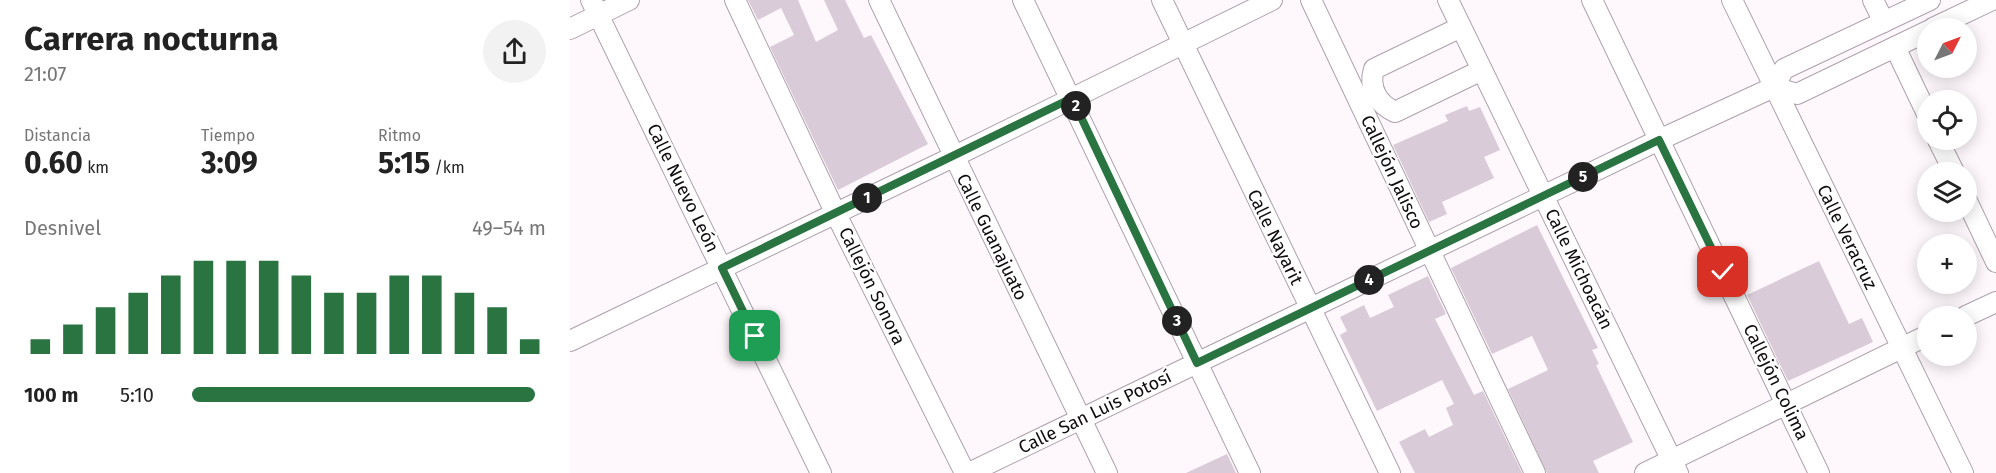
<!DOCTYPE html>
<html lang="es">
<head>
<meta charset="utf-8">
<style>
  body { margin:0; font-family:"Fira Sans",sans-serif; background:#f2f2f2; color:#222; height:100vh; display:flex; flex-direction:column; font-size:22px; white-space:nowrap }
  * { box-sizing:border-box; margin:0 }
  p { font-size:20px; color:#767676 }
  .icon { flex:none; width:33px; height:33px; fill:none; stroke:currentColor; stroke-width:2; stroke-linecap:round; stroke-linejoin:round }
  .map { position:relative; flex:1; overflow:hidden }
  .side { display:flex; flex-direction:column; background:#fff; width:570px }
  .side>* { flex:none }
  .needle { width:39px; rotate:48deg }
  .tools { position:absolute; left:1347px; top:18px; display:grid; gap:12px }
  .tools a { display:grid; place-items:center; width:60px; height:60px; border-radius:50%; background:#fff; box-shadow:0 3px 15px #0003; font-size:30px }
  .pin { position:absolute; display:grid; place-items:center; width:51px; height:51px; color:#fff; margin:-26px; border-radius:12px; box-shadow:0 3px 9px #0006 }
  .km { position:absolute; width:30px; height:30px; margin:-15px; border-radius:50%; background:#222; color:#fff; font-size:16px; line-height:30px; text-align:center }
  .round { display:grid; place-items:center; flex:none; width:63px; height:63px; border-radius:32px; background:#f2f2f2 }
  .headline { display:flex; align-items:center; justify-content:space-between; height:102px; padding:0 24px }
  h1 { font-size:33px; font-weight:700; line-height:45px }
  .metrics { display:grid; grid-template-columns:repeat(3,1fr); gap:9px; height:102px; padding:6px 24px }
  .metrics div { display:grid; align-content:center }
  .metrics b { font-size:30px; font-weight:700 }
  .metrics small { font-size:16px; font-weight:400 }
  .metrics p { font-size:16px }
  .chart { height:168px; padding:12px 24px }
  .chart p { display:flex; justify-content:space-between }
  .chart svg { width:100%; height:108px; margin-top:6px; stroke:#2a7442; stroke-width:6 }
  ul { padding:0 24px; list-style:none; font-size:20px }
  li { display:grid; grid-template-columns:96px 72px 1fr; align-items:center; height:45px }
  li i { height:15px; border-radius:8px; background:#2a7442 }
  main { display:flex; flex:1; min-height:0 }
  .map>svg:first-child { display:block }
  .building { fill:#d9cbd7 }
  .lines { fill:none; stroke-linecap:round; stroke-linejoin:round }
  .minor-casing { stroke:#aea0ac; stroke-width:22 }
  .minor { stroke:#fff; stroke-width:20 }
  .route-casing { stroke:#fff; stroke-width:12 }
  .route { stroke:#2a7442; stroke-width:8 }
  .labels { text-anchor:middle; dominant-baseline:central; stroke-width:4.5; stroke-linejoin:round; paint-order:stroke }
  .street-label { font-size:18px; fill:#0f0b0f; stroke:#fff }
</style>
</head>
<body>
<main>
<section class="side">
<div class="headline"><div><h1>Carrera nocturna</h1><p>21:07</p></div><a class="round"><svg class="icon" aria-label="share" viewBox="0 0 24 24"><path d="M12 15V3M7 8l5-5 5 5M5 13v7h14v-7"/></svg></a></div>
<div class="metrics">
<div><p>Distancia</p><b>0.60<small> km</small></b></div>
<div><p>Tiempo</p><b>3:09</b></div>
<div><p>Ritmo</p><b>5:15<small> /km</small></b></div>
</div>
<div class="chart"><p><span>Desnivel</span>49–54 m</p>
<svg viewBox="0 0 160 44" preserveAspectRatio="none"><path d="M5 44V38M15 44V32M25 44V25M35 44V19M45 44V12M55 44V6M65 44V6M75 44V6M85 44V12M95 44V19M105 44V19M115 44V12M125 44V12M135 44V19M145 44V25M155 44V38"/></svg>
</div>
<ul>
<li><b>100 m</b>5:10<i style="width:97%"></i></li>
</ul>
</section>
<div class="map">
<svg width="1426" height="473" viewBox="0 0 1426 473">
  <rect width="100%" height="100%" fill="#fef8fd"/>
  <!-- building -->
  <g class="building">
    <path d="M178,0H228L246,42L268,30L254,0H275L294,38L301,35L358,144L268,190L200,47L224,35L211,8L188,20Z"/>
    <path d="M897,106L899,111L910,107L930,150L914,157L924,178L872,202L877,214L859,222L823,145L878,121L875,115Z"/>
    <path d="M967,225L1028,348L1022,350L1029,364L1026,365L1063,442L1023,461L1029,473H977L938,389L978,370L962,336L922,354L881,268Z"/>
    <path d="M1249,261L1279,324L1292,318L1303,342L1218,381L1177,295Z"/>
    <path d="M858,276L876,314L865,319L904,395L913,391L952,473H845L829,442L855,429L859,437L883,425L876,408L884,404L872,380L807,411L770,335L777,331L770,317L794,305L800,318L824,307L818,295Z"/>
    <path d="M657,454L666,473H616Z"/>
  </g>
  <g class="lines">
    <defs>
      <g id="minor">
        <path d="M21,0L251,473"/>
        <path d="M165,0L265,212L395,473"/>
        <path d="M309,0L537,473"/>
        <path d="M453,0L680,473"/>
        <path d="M592,0L820,473"/>
        <path d="M741,0L965,473"/>
        <path d="M878,0L1108,473"/>
        <path d="M1022,0L1249,473"/>
        <path d="M1162,0L1393,473"/>
        <path d="M1303,0L1314,22"/>
        <path d="M891,27L804,69C798,88 808,104 825,112L912,70"/>
        <path d="M1363,28L1422,0"/>
        <path d="M0,29L59,0"/>
        <path d="M1325,47L1358,116"/>
        <path d="M1204,87L1227,94L1358,31"/>
        <path d="M1368,140L1384,172"/>
        <path d="M1396,199L1426,262"/>
        <path d="M1396,316L1426,302"/>
        <path d="M0,341L383,157L702,0"/>
        <path d="M399,473L1089,140L1204,87L1214,69L1360,0"/>
        <path d="M1075,473L1358,335"/>
      </g>
    </defs>
    <!-- minor casing -->
    <use href="#minor" class="minor-casing"/>
    <!-- minor -->
    <use href="#minor" class="minor"/>
  </g>
  <g class="lines">
    <defs>
      <path id="route" d="M185,336L152,268L502,98L627,363L1089,140L1153,272"/>
    </defs>
    <!-- route casing -->
    <use href="#route" class="route-casing"/>
    <!-- route -->
    <use href="#route" class="route"/>
  </g>
  <g class="labels">
    <!-- street labels -->
    <g class="street-label">
      <text transform="translate(822 172) rotate(65)">Callejón Jalisco</text>
      <text transform="translate(113 188) rotate(64)">Calle Nuevo León</text>
      <text transform="translate(422 237) rotate(64)">Calle Guanajuato</text>
      <text transform="translate(705 237) rotate(64)">Calle Nayarit</text>
      <text transform="translate(1277 237) rotate(64)">Calle Veracruz</text>
      <text transform="translate(1009 269) rotate(64)">Calle Michoacán</text>
      <text transform="translate(302 286) rotate(64)">Callejón Sonora</text>
      <text transform="translate(1206 382) rotate(64)">Callejón Colima</text>
      <text transform="translate(525 412) rotate(-26)">Calle San Luis Potosí</text>
    </g>
  </g>
</svg>
<div class="tools">
<a><svg class="needle" viewBox="-14 -14 28 28"><path d="M0-13l5 13h-10z" fill="#e53935"/><path d="M0 13l5-13h-10z" fill="#767676"/></svg></a>
<a><svg class="icon" aria-label="locate" viewBox="0 0 24 24"><circle cx="12" cy="12" r="6"/><path d="M12 2v4M12 18v4M2 12h4M18 12h4"/></svg></a>
<a><svg class="icon" aria-label="layers" viewBox="0 0 24 24"><path d="M12 4l9 5-9 5-9-5zM3 14l9 5 9-5"/></svg></a>
<a>+</a>
<a>−</a>
</div>
<div class="pin" style="left:185px;top:336px;background:#1e9e55"><svg class="icon" aria-label="arrive" viewBox="0 0 24 24"><path d="M6 21V4h12l-3 4 3 4H6"/></svg></div>
<div class="pin" style="left:1153px;top:272px;background:#d93025"><svg class="icon" aria-label="check" viewBox="0 0 24 24"><path d="M5 12l5 5 9-10"/></svg></div>
<b class="km" style="left:297px;top:198px">1</b>
<b class="km" style="left:506px;top:106px">2</b>
<b class="km" style="left:607px;top:321px">3</b>
<b class="km" style="left:799px;top:280px">4</b>
<b class="km" style="left:1013px;top:177px">5</b>
</div>
</main>
</body>
</html>
